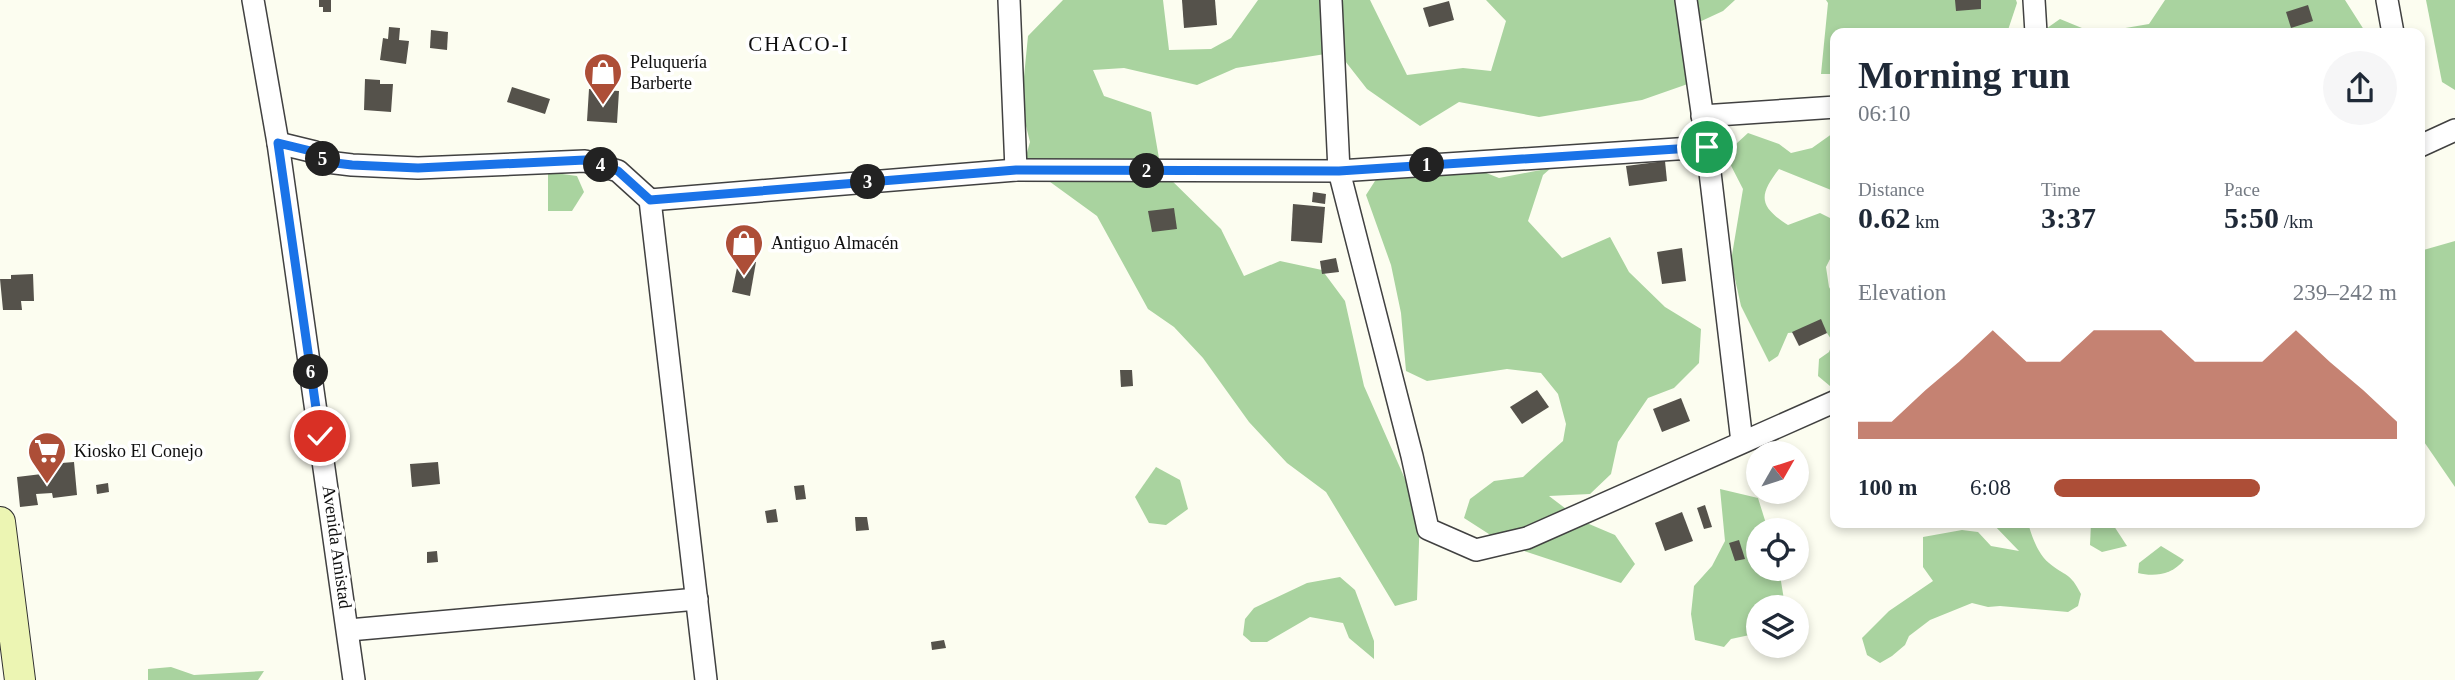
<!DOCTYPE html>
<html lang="en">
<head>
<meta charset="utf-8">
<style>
  body { margin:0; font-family:Georgia,serif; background:#f6f6f7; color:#1f2937; height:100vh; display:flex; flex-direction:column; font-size:26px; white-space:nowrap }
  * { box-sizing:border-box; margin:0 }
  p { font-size:23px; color:#747a83 }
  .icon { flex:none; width:38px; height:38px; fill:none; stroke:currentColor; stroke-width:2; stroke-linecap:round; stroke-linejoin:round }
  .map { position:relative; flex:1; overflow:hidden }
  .sheet { position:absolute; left:1830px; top:28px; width:595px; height:500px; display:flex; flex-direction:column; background:#fff; border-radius:14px; box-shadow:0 4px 10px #0003 }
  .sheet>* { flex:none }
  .needle { width:46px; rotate:51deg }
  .controls { position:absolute; left:1746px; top:441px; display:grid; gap:14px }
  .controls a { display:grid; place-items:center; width:63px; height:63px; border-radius:50%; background:#fff; box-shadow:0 4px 10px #0003; font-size:35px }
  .pin { position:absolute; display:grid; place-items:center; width:60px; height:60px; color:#fff; margin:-30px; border:4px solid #fff; border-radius:50%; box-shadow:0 2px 7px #0007 }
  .km { position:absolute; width:35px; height:35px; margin:-18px; border-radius:50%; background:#222; color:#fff; font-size:19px; line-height:35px; text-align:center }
  .round { display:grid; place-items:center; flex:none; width:74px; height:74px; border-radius:37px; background:#f6f6f7 }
  .summary { display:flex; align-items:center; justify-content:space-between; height:119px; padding:0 28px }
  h1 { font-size:38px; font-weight:700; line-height:52px }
  .stats { display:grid; grid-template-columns:repeat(3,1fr); gap:10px; height:119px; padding:7px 28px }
  .stats div { display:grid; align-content:center }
  .stats b { font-size:30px; font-weight:700 }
  .stats small { font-size:19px; font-weight:400 }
  .stats p { font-size:19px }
  .chart { height:196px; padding:14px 28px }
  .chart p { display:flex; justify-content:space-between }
  .chart svg { width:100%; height:126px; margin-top:7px; fill:#ad4e37; opacity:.7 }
  ul { padding:0 28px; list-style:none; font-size:23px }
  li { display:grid; grid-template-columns:112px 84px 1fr; align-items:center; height:52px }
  li i { height:18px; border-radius:9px; background:#ad4e37 }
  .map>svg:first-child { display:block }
  .forest { fill:#a9d39f }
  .building { fill:#55524b }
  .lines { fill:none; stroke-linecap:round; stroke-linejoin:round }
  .street-casing { stroke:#414141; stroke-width:24 }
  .secondary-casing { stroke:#303030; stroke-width:32 }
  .street { stroke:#fff; stroke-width:21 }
  .secondary { stroke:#ecf5b3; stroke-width:30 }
  .route-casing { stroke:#fff; stroke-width:14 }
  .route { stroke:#1a73e8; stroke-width:9 }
  .labels { text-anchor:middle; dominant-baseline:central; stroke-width:7; stroke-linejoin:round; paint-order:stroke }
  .poi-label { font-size:18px; fill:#0e0e0e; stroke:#fff; text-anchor:start }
  .street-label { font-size:18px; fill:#0e0e0e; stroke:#fff }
  .quarter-label { font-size:21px; letter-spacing:2px; fill:#0e0e0e; stroke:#fff }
</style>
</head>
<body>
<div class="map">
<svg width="2455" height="680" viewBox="0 0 2455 680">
  <rect width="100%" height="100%" fill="#fcfdf0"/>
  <!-- forest -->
  <g class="forest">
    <path d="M1063,0H1163L1169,50L1211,49L1231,38L1258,0H1370L1407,75L1463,68L1491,71L1506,21L1486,0H1735L1723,11L1695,24L1702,79L1642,100L1539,117L1459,102L1420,126L1367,89L1338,52L1236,68L1197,85L1124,68L1093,70L1104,96L1151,112L1161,170L1221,229L1244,276L1280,261L1322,270L1345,301L1364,386L1420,513L1417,600L1395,606L1326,492L1287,463L1249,422L1203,358L1174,327L1148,309L1097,216L1024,163L1030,142L1024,118L1022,97L1028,36Z"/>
    <path d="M1826,0H2016L2017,3L2007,33H1836V74H1821L1828,3Z"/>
    <path d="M2165,0H2345L2366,33H2096L2149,24Z"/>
    <path d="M2426,0H2455V90L2442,82Z"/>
    <path d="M2060,19L2094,33H2040Z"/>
    <path d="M1836,131V192L1779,169C1759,195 1758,206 1788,225L1820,213L1836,221V247L1826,267L1829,287L1836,300V387L1830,386L1818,376L1819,359L1829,352L1833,342L1825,330L1788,333L1778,356L1769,362L1741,306L1731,261L1743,189L1725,154L1748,133L1779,144L1791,153L1812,148Z"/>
    <path d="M1471,167L1499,178L1551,168L1543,175L1528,221L1562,258L1610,237L1629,272L1665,307L1701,329L1699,363L1674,388L1648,398L1618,442L1611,474L1590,494L1549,496L1582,521L1615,535L1635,564L1621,583L1506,545L1464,518L1470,499L1494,481L1523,477L1563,441L1566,424L1558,394L1541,373L1507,369L1427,381L1406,371L1401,313L1391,265L1366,195L1382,170Z"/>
    <path d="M548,172L577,176L584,192L572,211H548Z"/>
    <path d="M2455,241V487L2420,436V251Z"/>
    <path d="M1156,467L1180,480L1188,509L1166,525L1149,523L1135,497Z"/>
    <path d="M1720,489L1758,498L1768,530H1759V569H1779L1785,606L1759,607V633L1731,639L1724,647L1695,640L1691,614L1694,586L1712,566L1725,541Z"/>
    <path d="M1992,523H2028C2032,537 2038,554 2049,563C2066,577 2070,572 2081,594L2078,606L2068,612L2000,606L1988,607L1972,603L1930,620L1909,636L1905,645L1892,656L1880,663L1867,655L1862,638L1889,611L1933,581L1923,567V537L1962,530L1978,532L1991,546L2019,551Z"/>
    <path d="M2091,523H2112L2127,546L2102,552L2090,545Z"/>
    <path d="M2161,546L2184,560C2172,575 2154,577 2138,573L2139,563Z"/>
    <path d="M1340,577L1355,590L1374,641V659L1349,638L1343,623L1310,617L1267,642H1251L1243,635L1245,619L1254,608L1307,583Z"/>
    <path d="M171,667L194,675L264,671L258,680H148V669Z"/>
  </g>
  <!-- building -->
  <g class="building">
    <path d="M319,0H331V12H323V7H319Z"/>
    <path d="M1182,0H1215L1217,25L1184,28Z"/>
    <path d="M1955,0H1981V9L1956,11Z"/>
    <path d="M1449,1L1454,20L1429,27L1423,8Z"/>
    <path d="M2308,5L2313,21L2291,28L2286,12Z"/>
    <path d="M389,27L400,28L399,40L409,41L406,64L380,60L383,38L388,39Z"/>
    <path d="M431,30L448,32L447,50L430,48Z"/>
    <path d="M365,79L380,80V84H393L391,112L364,110Z"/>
    <path d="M512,87L550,99L545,114L507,102Z"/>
    <path d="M589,89L619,91L617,123L587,121Z"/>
    <path d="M1665,161L1667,181L1629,186L1626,166Z"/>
    <path d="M1313,192L1326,194L1325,204L1312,202Z"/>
    <path d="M1293,204L1325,207L1322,243L1291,241Z"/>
    <path d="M1174,208L1177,229L1152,232L1148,211Z"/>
    <path d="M1682,248L1686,281L1662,284L1657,252Z"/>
    <path d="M739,258L756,262L750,296L732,292Z"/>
    <path d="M1336,258L1339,272L1322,274L1320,261Z"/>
    <path d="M33,274L34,301H21L22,310H3L0,279H11V275Z"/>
    <path d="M1821,319L1827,333L1799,346L1792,332Z"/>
    <path d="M1120,370H1132L1133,386L1121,387Z"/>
    <path d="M1537,390L1549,407L1522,424L1510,407Z"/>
    <path d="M1681,398L1690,421L1662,432L1653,409Z"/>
    <path d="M74,462L77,495L53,498L52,493L36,494L38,505L20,507L17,477L50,473L49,464Z"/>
    <path d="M438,462L440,484L412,487L410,464Z"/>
    <path d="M108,483L109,492L97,494L96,485Z"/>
    <path d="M804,485L806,499L796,500L794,486Z"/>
    <path d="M1705,505L1712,527L1704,529L1697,508Z"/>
    <path d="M776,509L778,522L767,523L765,511Z"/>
    <path d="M1682,512L1693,541L1665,551L1655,523Z"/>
    <path d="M855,517H867L869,530L856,531Z"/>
    <path d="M1739,540L1745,559L1735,561L1729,543Z"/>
    <path d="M437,551L438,562L427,563V552Z"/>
    <path d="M944,640L946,648L932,650L931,642Z"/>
  </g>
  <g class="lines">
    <defs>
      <g id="street">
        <path d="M253,0L278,143L354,680"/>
        <path d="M1009,0L1016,170"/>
        <path d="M1331,0L1339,171L1412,456L1428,529L1476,550L1527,538L1836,401"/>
        <path d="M1686,0L1707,147L1742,442"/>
        <path d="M2034,0L2036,33"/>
        <path d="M2387,0L2393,33"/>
        <path d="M1702,116L1836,107"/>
        <path d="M278,143L315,152L327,162L352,165L418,168L585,161L618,171L650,200L706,680"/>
        <path d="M2420,146L2455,130"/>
        <path d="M650,200L1016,170L1339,171L1707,147"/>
        <path d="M349,630L697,599"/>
      </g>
      <path id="secondary" d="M0,522L20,680"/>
    </defs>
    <!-- street casing -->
    <use href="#street" class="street-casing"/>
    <!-- secondary casing -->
    <use href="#secondary" class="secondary-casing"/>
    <!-- street -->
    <use href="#street" class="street"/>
    <!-- secondary -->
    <use href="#secondary" class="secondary"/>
  </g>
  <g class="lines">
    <defs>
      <path id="route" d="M320,436L278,143L315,152L327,162L352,165L418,168L585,160L618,171L650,200L1016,170L1339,171L1707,147"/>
    </defs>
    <!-- route casing -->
    <use href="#route" class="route-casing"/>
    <!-- route -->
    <use href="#route" class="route"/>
  </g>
  <!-- icons -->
  <defs>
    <symbol id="shop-pin" viewBox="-11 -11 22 30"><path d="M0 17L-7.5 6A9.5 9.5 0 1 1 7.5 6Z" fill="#ad4e37" stroke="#fff"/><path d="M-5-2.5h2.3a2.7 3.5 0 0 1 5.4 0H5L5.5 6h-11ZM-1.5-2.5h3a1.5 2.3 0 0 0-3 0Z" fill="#fff"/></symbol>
    <symbol id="supermarket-pin" viewBox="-11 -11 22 30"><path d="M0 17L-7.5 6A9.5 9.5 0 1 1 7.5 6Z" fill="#ad4e37" stroke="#fff"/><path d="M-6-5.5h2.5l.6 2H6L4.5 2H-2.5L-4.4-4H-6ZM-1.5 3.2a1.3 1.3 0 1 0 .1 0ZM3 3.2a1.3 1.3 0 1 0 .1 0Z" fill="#fff"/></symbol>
  </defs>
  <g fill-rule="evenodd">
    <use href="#shop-pin" x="581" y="50" width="44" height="60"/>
    <use href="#shop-pin" x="722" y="221" width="44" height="60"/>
    <use href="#supermarket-pin" x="25" y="429" width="44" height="60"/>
  </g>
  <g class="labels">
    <!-- poi labels -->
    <g class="poi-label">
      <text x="630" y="62">Peluquería<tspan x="630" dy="21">Barberte</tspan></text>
      <text x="771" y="243">Antiguo Almacén</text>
      <text x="74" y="451">Kiosko El Conejo</text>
    </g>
    <!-- street labels -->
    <g class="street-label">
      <text transform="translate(337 547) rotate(82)">Avenida Amistad</text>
    </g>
    <!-- quarter labels -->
    <g class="quarter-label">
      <text x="799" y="44">CHACO-I</text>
    </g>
  </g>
</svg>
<div class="controls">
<a><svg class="needle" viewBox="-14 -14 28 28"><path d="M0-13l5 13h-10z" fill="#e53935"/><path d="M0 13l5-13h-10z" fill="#747a83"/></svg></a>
<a><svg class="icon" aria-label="locate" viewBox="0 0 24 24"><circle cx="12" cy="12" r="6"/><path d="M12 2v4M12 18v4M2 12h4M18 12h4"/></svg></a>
<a><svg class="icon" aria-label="layers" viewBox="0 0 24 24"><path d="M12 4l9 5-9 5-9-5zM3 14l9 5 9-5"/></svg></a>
</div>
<div class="pin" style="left:1707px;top:147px;background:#1e9e55"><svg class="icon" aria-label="arrive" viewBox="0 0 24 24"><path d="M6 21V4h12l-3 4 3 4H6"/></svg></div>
<div class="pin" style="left:320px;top:436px;background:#d93025"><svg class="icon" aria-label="check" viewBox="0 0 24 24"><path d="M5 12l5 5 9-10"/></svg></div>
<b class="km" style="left:1427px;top:165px">1</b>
<b class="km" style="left:1147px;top:171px">2</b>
<b class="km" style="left:868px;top:182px">3</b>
<b class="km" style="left:601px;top:165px">4</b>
<b class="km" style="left:323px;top:159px">5</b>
<b class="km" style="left:311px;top:372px">6</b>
<section class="sheet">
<div class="summary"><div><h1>Morning run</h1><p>06:10</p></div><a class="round"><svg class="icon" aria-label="share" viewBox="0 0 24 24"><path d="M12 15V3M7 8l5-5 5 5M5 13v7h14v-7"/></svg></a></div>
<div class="stats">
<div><p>Distance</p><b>0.62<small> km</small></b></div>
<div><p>Time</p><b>3:37</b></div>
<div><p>Pace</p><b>5:50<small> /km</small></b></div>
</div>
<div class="chart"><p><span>Elevation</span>239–242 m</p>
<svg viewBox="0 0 160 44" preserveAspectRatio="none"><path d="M0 44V38L10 38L20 27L30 17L40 6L50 17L60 17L70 6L80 6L90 6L100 17L110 17L120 17L130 6L140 17L150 27L160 38V44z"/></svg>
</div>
<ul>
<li><b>100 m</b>6:08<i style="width:60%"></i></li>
</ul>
</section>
</div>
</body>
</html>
